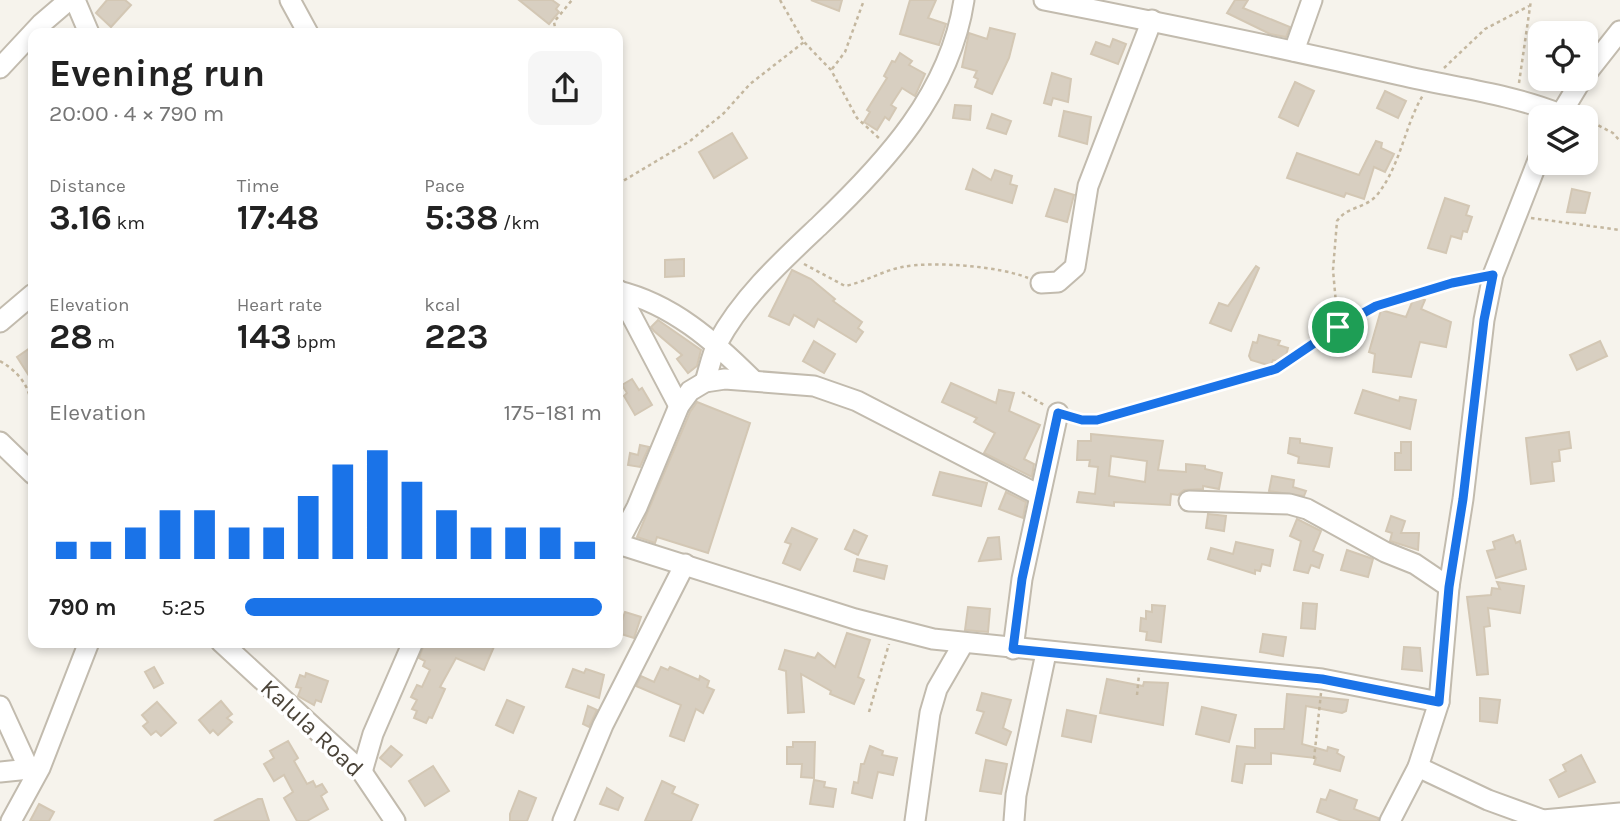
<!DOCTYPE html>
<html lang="en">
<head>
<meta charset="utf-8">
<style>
  body { margin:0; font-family:Karla,sans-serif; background:#f6f6f6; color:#222; height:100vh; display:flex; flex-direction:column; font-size:26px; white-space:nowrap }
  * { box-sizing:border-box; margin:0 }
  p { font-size:23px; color:#767676 }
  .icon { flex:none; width:38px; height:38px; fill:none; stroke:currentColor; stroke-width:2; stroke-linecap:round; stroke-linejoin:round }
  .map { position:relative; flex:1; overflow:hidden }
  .drawer { position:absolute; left:28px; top:28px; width:595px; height:620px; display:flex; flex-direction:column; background:#fff; border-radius:14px; box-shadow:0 4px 10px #0003 }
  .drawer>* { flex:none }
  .tools { position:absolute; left:1528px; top:21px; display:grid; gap:14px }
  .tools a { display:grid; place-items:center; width:70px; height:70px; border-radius:14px; background:#fff; box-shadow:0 4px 10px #0003; font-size:35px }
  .pin { position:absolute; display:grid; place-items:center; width:60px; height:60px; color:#fff; margin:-30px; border:4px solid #fff; border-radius:50%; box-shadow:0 2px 7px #0007 }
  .round { display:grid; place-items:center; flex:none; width:74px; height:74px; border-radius:14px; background:#f6f6f6 }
  .headline { display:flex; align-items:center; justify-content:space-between; height:119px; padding:0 21px }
  h1 { font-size:38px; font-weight:700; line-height:52px }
  .stats { display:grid; grid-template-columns:repeat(3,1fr); gap:10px; height:119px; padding:7px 21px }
  .stats div { display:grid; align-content:center }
  .stats b { font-size:35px; font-weight:700 }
  .stats small { font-size:19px; font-weight:400 }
  .stats p { font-size:19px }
  .chart { height:196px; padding:14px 21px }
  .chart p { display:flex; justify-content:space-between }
  .chart svg { width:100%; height:126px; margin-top:7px; stroke:#1a73e8; stroke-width:6 }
  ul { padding:0 21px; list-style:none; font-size:23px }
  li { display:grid; grid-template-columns:112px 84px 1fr; align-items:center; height:52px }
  li i { height:18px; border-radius:9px; background:#1a73e8 }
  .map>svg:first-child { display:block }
  .building { fill:#d8cfc1; stroke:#d3c7b4; stroke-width:2; fill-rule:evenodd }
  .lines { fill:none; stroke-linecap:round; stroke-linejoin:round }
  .minor-casing { stroke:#c2bbae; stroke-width:23 }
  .path { stroke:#c4b79f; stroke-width:2.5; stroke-dasharray:3.5 3.5; stroke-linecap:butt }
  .minor { stroke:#fff; stroke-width:19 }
  .route-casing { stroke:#fff; stroke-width:14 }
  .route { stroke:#1a73e8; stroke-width:9 }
  .labels { text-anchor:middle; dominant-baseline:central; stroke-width:7; stroke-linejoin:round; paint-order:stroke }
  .street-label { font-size:24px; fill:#4b4439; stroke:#fff }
</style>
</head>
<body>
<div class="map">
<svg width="1620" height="821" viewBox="0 0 1620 821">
  <rect width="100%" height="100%" fill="#f6f3ec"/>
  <!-- building -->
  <g class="building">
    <path d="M107,0H125L131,5L111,27L96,13Z"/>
    <path d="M519,0H552L559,5L556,9L559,12L549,24Z"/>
    <path d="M811,0H842L839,11Z"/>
    <path d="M910,0H936L928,18L946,24L939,45L900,34Z"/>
    <path d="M1235,0H1248L1243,8L1290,27L1286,37L1270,34L1227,13Z"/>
    <path d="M990,28L1015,34L1009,58L992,94L975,87L978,79L974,77L977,71L962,67L969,33L987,39Z"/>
    <path d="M1113,39L1126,44L1118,64L1091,54L1096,42L1110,47Z"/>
    <path d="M900,53L912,61L909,65L925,74L915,96L902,88L891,105L896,108L889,120L885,117L877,130L864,122L870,112L867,110L887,78L884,76L892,61L895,62Z"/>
    <path d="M1052,73L1071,79L1068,102L1053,98L1051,105L1044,103Z"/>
    <path d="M1295,82L1314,91L1298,126L1279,117Z"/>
    <path d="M1385,91L1406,101L1398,118L1377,108Z"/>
    <path d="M955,105L971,106L970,120L953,118Z"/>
    <path d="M1064,111L1091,117L1087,144L1059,136Z"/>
    <path d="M992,114L1011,121L1006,134L987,128Z"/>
    <path d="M732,133L747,158L714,178L699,152Z"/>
    <path d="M1376,141L1382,143L1381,148L1394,154L1385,172L1374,167L1364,199L1346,193L1344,197L1287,178L1297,153L1359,175Z"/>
    <path d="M973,169L991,180L995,170L1012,176L1010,184L1017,186L1012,203L966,189Z"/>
    <path d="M1055,189L1074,195L1067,222L1046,216Z"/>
    <path d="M1572,189L1590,193L1585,213L1567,212Z"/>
    <path d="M1445,198L1469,206L1466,215L1472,217L1467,232L1463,231L1461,239L1451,236L1446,253L1428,248Z"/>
    <path d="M684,259V276L665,277V260Z"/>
    <path d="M1256,266L1259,268L1231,331L1210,323L1219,303L1228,306Z"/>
    <path d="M792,270L811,279L835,299L833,301L862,322L858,328L863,332L856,342L818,319L814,327L794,315L789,325L769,316Z"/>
    <path d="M1415,295L1425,300L1421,309L1451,322L1446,347L1420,342L1411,377L1373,372L1375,354L1369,352L1381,310L1406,317Z"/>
    <path d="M658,320L701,350L697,366L688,373L677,359L682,355L654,331L651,327Z"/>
    <path d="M1259,335L1280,341L1278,345L1288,348L1284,363L1273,360L1271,366L1251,360L1249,356L1253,342L1257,343Z"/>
    <path d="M814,341L835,354L824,373L803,361Z"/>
    <path d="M1600,341L1607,356L1577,370L1570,355Z"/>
    <path d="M33,346V382L17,357Z"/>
    <path d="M632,379L639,390L642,388L652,405L635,415L624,396L627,393L622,385Z"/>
    <path d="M951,383L996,403L999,390L1014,393L1009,411L1040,425L1024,459L1034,464L1032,477L984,453L995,433L974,422L977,418L942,402Z"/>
    <path d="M1363,390L1399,401L1400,397L1416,400L1410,429L1355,413Z"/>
    <path d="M697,402L750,423L708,553L657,537L655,543L637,537L690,412Z"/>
    <path d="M1569,432L1571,448L1559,450L1560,461L1552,462L1554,481L1531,484L1526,438Z"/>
    <path d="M1091,434L1163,441L1158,470L1186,472V464L1205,466V469L1222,473L1219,489L1203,486V489L1184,490L1178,495L1171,494L1170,505L1114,502V506L1077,502L1079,492L1095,494L1098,467L1089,466L1090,460H1077L1078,441H1091ZM1111,456L1147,461L1145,482L1109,476Z"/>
    <path d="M1290,438L1300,439V443L1332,448L1329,467L1298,463L1299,457L1288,453Z"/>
    <path d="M1401,442H1411V470H1395V453H1401Z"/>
    <path d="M640,445L649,447L640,467L628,465L630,453L638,455Z"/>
    <path d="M940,472L987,483L981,506L933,495Z"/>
    <path d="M1272,476L1294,480L1293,487L1306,491L1304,496L1269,491Z"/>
    <path d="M1006,492L1026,502L1023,518L999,509Z"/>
    <path d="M1208,514L1226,516L1224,531L1206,528Z"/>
    <path d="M1391,516L1405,521L1401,533H1419L1418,550L1390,541L1392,533L1386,531Z"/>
    <path d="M1297,519L1321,531L1313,551L1323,555L1319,568L1311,565L1308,573L1294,570L1301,541L1290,536Z"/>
    <path d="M792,528L817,539L800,570L783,563L791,544L785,542Z"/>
    <path d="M854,530L867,536L858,555L845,549Z"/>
    <path d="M1513,535L1516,543L1520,541L1526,569L1496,578L1487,551L1495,549L1493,542Z"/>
    <path d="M999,537L1001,559L979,561L988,538Z"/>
    <path d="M1236,542L1273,550L1270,566L1262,564L1260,571L1255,570V574L1208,559L1211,548L1233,554Z"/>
    <path d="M1347,550L1373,559L1368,577L1341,570Z"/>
    <path d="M857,559L887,566L884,579L854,571Z"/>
    <path d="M1497,582L1524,586L1520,613L1488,608L1490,626L1484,627L1488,674L1477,675L1467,597L1491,595L1492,588L1500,589Z"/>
    <path d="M1303,603L1317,604L1315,629L1301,628Z"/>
    <path d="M1152,605L1165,606L1161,642L1146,640L1147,632L1140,631L1141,618L1146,619V611L1152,612Z"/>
    <path d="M968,607L990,609L988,632L965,630Z"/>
    <path d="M625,612L641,617L634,638L618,633Z"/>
    <path d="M847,633L870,640L858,677L864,680L854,704L830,694L831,691L801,674L804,712L788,713L786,671L779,669L785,650L815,658L818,653L835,667Z"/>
    <path d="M1263,634L1286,637L1283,656L1260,652Z"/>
    <path d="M425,642H496L484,670L456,658L440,687L445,689L432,718L429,717L426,723L414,718L417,711L412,709L417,700L411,697L417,685L422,687L430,670L423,666L425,661L419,658Z"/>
    <path d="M1404,647L1420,648L1422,671L1402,669Z"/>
    <path d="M154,667L163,683L154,688L145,672Z"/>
    <path d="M661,667L668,670L670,667L699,680L700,676L709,681L707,687L714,690L703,713L696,709L684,741L670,736L681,705L636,686L641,676L654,682Z"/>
    <path d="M573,669L584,673L586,669L604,675L599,698L566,687Z"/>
    <path d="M306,673L328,681L321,702L316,700L314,705L298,696L301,688L296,687L300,675L305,677Z"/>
    <path d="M1107,679L1143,686L1144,682L1168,683L1163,725L1100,713Z"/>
    <path d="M982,693L1011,700L1003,728L1011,732L1006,745L976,733L984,712L977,710Z"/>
    <path d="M1287,694L1348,700L1346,711L1342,713L1306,706L1302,744L1327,751L1328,747L1338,750L1337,753L1344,757L1340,771L1314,764L1316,758L1271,753V764H1245L1242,783L1232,781L1237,746L1255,748V729H1284Z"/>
    <path d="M1480,698L1500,700L1497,723L1480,721Z"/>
    <path d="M507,700L524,707L513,733L496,725Z"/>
    <path d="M221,701L232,714L227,718L232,722L218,735L213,730L210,733L199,720Z"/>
    <path d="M157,702L176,723L161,736L156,731L151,735L143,726L148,722L142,715Z"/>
    <path d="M588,706L597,710L589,727L583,724Z"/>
    <path d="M1202,707L1236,715L1229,742L1196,734Z"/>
    <path d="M1067,710L1096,716L1091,742L1062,736Z"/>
    <path d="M288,741L298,758L294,761L307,784L313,781L316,787L322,784L327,792L321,796L328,809L307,821H297L284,798L293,792L284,775L274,781L264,764L274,758L270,751Z"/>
    <path d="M793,742H815L814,778L801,777L802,764H787V747H793Z"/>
    <path d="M391,746L402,755L391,767L380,758Z"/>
    <path d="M870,746L883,751L882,755L897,758L893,775L878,772L872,798L852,793L854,782L858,783L861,764H864Z"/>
    <path d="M1581,755L1595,782L1559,797L1550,780L1566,771L1563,765Z"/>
    <path d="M986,760L1007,764L1001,794L980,791Z"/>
    <path d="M433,766L449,791L425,806L409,781Z"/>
    <path d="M814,780L825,782L824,787L836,789L833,807L810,804Z"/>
    <path d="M662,781L675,787L672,793L698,805L691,821H645Z"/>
    <path d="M607,788L623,798L618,810L600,804Z"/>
    <path d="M1330,790L1357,800L1354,809L1378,818V821H1342L1317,812L1321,799L1326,800Z"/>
    <path d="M519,791L536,798L527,821H510V814Z"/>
    <path d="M258,799H262L269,821H214Z"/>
    <path d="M39,804L54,812L49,821H30Z"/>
  </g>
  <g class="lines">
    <defs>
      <g id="minor">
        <path d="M75,0L89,33"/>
        <path d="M290,0L308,33"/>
        <path d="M1044,0C1163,23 1282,48 1400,75C1455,88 1507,93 1560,114"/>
        <path d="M1294,51L1312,0"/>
        <path d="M0,68L41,24L69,0"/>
        <path d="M1586,74L1620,31"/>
        <path d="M1559,117L1582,79"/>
        <path d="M1041,283L1058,282L1075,267L1088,186L1152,20"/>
        <path d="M618,290L679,406"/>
        <path d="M618,291C672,304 714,341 752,379"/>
        <path d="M0,322L33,294"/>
        <path d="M705,382C709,369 712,354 718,342C743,296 783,260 820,225C886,162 950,93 964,0"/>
        <path d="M0,442L33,474"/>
        <path d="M1189,501L1289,504L1307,509L1385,552L1415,564L1449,587"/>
        <path d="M618,543L637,507L679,406L690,391L705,382L725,379L814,386L857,401L1039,495"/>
        <path d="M618,544L855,619L933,639L1322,679L1439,702"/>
        <path d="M221,642L362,772L395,821"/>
        <path d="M1013,649L1022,579L1058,413"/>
        <path d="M0,706L28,767"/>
        <path d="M1418,767L1488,800L1543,820L1620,813"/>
        <path d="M0,772L39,768"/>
        <path d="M362,772L373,734L413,642"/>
        <path d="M11,821L40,768L89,642"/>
        <path d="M563,821L603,725L685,564"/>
        <path d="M915,821L930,713L937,689L963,644"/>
        <path d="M1014,821L1016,795L1046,653"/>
        <path d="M1390,821L1418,767L1439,702L1449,587L1463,499L1484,320L1493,275L1540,155"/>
      </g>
    </defs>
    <!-- minor casing -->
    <use href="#minor" class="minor-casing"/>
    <!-- path -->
    <g class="path">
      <path d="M780,0L804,42L831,70L857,118L881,140"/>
      <path d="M556,33L554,22L572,0"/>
      <path d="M1444,68L1485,29L1529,6"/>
      <path d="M832,69L845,52L864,0"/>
      <path d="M1519,83L1531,0"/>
      <path d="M1586,119L1613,133L1620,141"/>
      <path d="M618,184L690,141L724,113L750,84L804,42"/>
      <path d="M1531,218L1620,230"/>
      <path d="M804,264L845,286C865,282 882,271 902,267C933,261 999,266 1028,278"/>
      <path d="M1338,326L1333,270L1337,221C1347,206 1365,209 1377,195C1401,165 1404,127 1423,95"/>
      <path d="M0,361C37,383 34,410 30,449"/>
      <path d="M1022,392L1046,406"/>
      <path d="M1075,418L1097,420L1276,369L1338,326L1376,306L1476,278"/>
      <path d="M1137,695L1139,674"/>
      <path d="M869,712L889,644"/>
      <path d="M1314,759L1321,693"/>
    </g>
    <!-- minor -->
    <use href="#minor" class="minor"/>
  </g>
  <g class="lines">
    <defs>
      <path id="route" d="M1493,275L1484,320L1463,499L1449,587L1439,702L1322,679L1013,649L1022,579L1058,413L1082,420H1097L1276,369L1338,327L1376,306L1452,283Z"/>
    </defs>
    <!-- route casing -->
    <use href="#route" class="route-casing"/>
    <!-- route -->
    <use href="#route" class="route"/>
  </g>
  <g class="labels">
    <!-- street labels -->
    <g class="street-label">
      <text transform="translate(312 728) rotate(43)">Kalula Road</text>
    </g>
  </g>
</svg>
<div class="tools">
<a><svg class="icon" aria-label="locate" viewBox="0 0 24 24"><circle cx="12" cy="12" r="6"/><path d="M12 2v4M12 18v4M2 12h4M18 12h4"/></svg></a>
<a><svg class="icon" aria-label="layers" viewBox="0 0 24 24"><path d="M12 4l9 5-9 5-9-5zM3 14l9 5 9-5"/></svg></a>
</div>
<div class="pin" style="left:1338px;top:327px;background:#1e9e55"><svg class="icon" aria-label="arrive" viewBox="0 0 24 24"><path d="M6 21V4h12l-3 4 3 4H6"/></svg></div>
<section class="drawer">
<div class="headline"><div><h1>Evening run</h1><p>20:00 · 4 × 790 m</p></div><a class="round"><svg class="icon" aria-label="share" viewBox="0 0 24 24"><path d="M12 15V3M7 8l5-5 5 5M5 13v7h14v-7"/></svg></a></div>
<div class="stats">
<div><p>Distance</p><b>3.16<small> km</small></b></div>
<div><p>Time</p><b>17:48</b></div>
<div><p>Pace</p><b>5:38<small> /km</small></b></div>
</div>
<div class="stats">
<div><p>Elevation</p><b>28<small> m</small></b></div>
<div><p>Heart rate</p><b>143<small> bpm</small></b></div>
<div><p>kcal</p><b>223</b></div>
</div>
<div class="chart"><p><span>Elevation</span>175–181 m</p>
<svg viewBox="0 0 160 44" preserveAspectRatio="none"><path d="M5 44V38M15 44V38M25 44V33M35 44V27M45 44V27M55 44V33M65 44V33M75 44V22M85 44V11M95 44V6M105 44V17M115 44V27M125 44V33M135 44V33M145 44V33M155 44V38"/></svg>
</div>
<ul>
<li><b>790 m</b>5:25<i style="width:100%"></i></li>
</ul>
</section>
</div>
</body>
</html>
